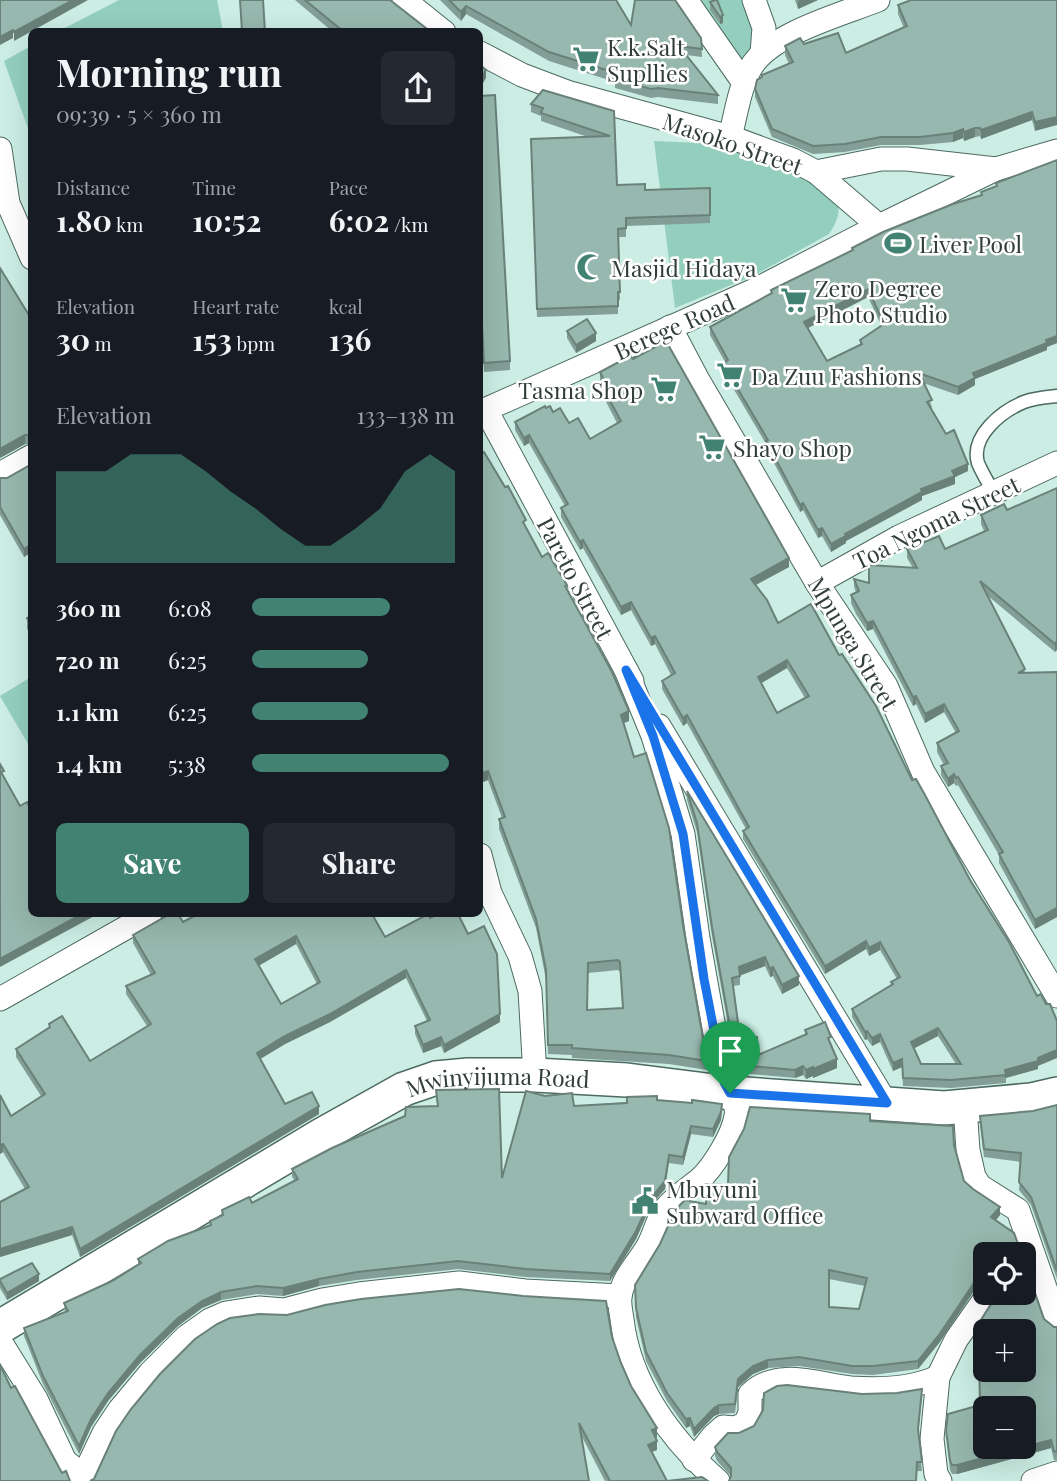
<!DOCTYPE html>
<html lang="en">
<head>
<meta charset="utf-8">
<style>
  body { margin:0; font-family:"Playfair Display",serif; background:#242831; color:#f1f3f6; height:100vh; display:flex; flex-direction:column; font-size:26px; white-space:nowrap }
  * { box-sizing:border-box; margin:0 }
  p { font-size:23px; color:#9ea1a6 }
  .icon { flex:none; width:38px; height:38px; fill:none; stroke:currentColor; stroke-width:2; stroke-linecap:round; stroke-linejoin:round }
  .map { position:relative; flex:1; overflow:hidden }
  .panel { position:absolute; left:28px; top:28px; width:455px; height:889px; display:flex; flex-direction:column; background:#171b24; border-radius:10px; box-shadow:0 7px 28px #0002 }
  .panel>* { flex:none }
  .controls { position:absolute; left:973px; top:1242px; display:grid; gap:14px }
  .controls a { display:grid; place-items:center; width:63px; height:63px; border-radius:10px; background:#171b24; box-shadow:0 7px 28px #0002; font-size:35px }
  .pin { position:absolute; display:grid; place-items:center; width:60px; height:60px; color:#fff; margin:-72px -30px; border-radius:50% 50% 50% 0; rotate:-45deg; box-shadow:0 0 7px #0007 }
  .pin .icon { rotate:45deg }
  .round { display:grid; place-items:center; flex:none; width:74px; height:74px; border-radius:10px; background:#242831 }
  .overview { display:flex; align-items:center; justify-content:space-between; height:119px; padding:0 28px }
  h1 { font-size:38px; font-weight:700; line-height:52px }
  .metrics { display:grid; grid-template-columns:repeat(3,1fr); gap:10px; height:119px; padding:7px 28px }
  .metrics div { display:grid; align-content:center }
  .metrics b { font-size:30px; font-weight:700 }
  .metrics small { font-size:19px; font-weight:400 }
  .metrics p { font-size:19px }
  .chart { height:196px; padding:14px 28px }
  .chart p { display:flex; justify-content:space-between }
  .chart svg { width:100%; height:126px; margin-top:7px; fill:#418272; opacity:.7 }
  .cta { display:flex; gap:14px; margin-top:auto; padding:14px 28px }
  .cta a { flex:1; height:80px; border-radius:10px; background:#418272; color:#fff; font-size:28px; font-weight:700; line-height:80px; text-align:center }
  .cta a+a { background:#242831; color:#f1f3f6 }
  ul { padding:0 28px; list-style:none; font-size:23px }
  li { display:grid; grid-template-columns:112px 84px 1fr; align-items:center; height:52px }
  li i { height:18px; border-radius:9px; background:#418272 }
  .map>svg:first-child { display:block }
  .green { fill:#94cfbe }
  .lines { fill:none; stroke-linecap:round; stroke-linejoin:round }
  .lane-casing { stroke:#4c6a61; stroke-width:15 }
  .street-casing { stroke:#4c6a61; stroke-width:25 }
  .secondary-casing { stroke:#4c6a61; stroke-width:36 }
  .lane { stroke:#fff; stroke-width:12 }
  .street { stroke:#fff; stroke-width:23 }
  .secondary { stroke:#fff; stroke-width:33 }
  .wall { fill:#829e96; fill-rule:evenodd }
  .shaded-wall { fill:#6a817a }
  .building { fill:#97b8ae; stroke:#6a817a; stroke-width:2; fill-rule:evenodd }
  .route-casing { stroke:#fff; stroke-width:14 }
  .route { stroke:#1a73e8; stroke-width:9 }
  .labels { text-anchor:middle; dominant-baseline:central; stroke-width:5; stroke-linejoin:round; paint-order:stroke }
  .poi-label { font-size:23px; fill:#313e3a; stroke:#fff; text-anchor:start }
  .street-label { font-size:23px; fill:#313e3a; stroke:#fff }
</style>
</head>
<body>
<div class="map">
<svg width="1057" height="1481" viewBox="0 0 1057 1481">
  <rect width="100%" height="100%" fill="#cbede3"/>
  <!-- green -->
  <g class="green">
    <path d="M119,0H217L223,31H59Z"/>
    <path d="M697,0H755L773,41L738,63Z"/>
    <path d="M31,46V137L4,61Z"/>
    <path d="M654,141L699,143L744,155L830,186C841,206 842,214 829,234L753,276L675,308Z"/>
    <path d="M31,677V749L0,696Z"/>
  </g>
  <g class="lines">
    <defs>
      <path id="lane" d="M994,493C989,484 982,473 978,463C970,436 1002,411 1024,402C1034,398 1047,397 1057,396"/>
      <g id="street">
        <path d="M404,0L444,32"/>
        <path d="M686,0L744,83"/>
        <path d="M754,0L764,28L762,53"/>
        <path d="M480,53L522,75L567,92L730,137L793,160L816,172L879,226"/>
        <path d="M730,137C736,114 739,90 750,69C768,34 843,14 878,0"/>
        <path d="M0,149L8,203L32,258"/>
        <path d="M816,172L881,159H907L996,169"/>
        <path d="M670,327L698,380L817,583L886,686L923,772L1057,996"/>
        <path d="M486,410L632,681"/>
        <path d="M480,412L757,289L879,226L996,169L1057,151"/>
        <path d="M0,474L32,456"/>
        <path d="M817,583L899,537L1057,463"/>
        <path d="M626,670L653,736L683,834L698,938L721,1067C725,1083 739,1102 736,1116C733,1135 713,1168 699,1180C688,1189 675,1197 666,1208C657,1219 655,1234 648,1246C639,1262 622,1278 620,1297C619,1304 621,1312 622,1319C629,1383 671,1440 718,1481"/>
        <path d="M659,726L886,1103"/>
        <path d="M480,855L490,893L520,956L530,991L535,1075"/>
        <path d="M0,999L150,914"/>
        <path d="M965,1107L968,1150L974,1177L980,1186L1018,1210L1057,1322"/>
        <path d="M0,1341L36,1399L65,1461L83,1475"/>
        <path d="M694,1460L713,1436L723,1427L734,1428L745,1424L750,1413V1394C778,1367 819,1385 851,1388C880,1390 912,1389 938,1377"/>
        <path d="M81,1481L104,1433L120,1409L150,1373L186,1337L210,1320L226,1313L259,1308L284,1310L322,1300L359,1294L459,1283L525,1291L620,1296"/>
        <path d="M940,1481L936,1474L932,1439L938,1377L956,1340L989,1293"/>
        <path d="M1033,1481L1057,1473"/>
      </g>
      <g id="secondary">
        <path id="s1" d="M0,1327L320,1136L404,1089L436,1078L468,1075H535L627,1080L730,1093L944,1108L1031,1100L1057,1094"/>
      </g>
    </defs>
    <!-- lane casing -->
    <use href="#lane" class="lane-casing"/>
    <!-- street casing -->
    <use href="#street" class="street-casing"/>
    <!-- secondary casing -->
    <use href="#secondary" class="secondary-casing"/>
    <!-- lane -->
    <use href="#lane" class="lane"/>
    <!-- street -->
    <use href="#street" class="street"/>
    <!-- secondary -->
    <use href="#secondary" class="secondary"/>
  </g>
  <!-- wall -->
  <g class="wall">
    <path d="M295,0H390L431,32H333Z"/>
    <path d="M440,0H616L631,25L701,38L702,57L686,55L718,95V104L658,97L651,98L615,88V82L549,61L466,14L461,21Z"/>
    <path d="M795,0H818L798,9Z"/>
    <path d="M1057,0L1035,131L1032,120L981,139L980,136L975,137L964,141L963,138L953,142L920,145H881L845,152L813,154L772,137L755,97V89L762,78V75L789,64L785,55V46L804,44L846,53L904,28L898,14V5Z"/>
    <path d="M710,2L723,15V23L720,24L710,10Z"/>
    <path d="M531,104L614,111L617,185L645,190L710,188V223L626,226V237H618L620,300H618V314L537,317L531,139L588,137L541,121V116L531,112Z"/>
    <path d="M1057,160V343L1047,347V350L975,379V385L958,395L923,383L932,407L931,408L968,471L955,477V484L922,496V500L846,541V543L831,552L822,536L818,538L803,510L800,512L766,448V444L723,371V364L725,362L710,335V327L771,293V290L852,251V248L981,195V192L996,187V183ZM868,297L881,325L860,340V345L827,361L808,328Z"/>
    <path d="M480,296L510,361V370L484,372Z"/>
    <path d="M32,320V444H25L0,458Z"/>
    <path d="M567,331L596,341L576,353L567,338Z"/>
    <path d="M600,372L789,567L756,585L1038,1066V1069L1006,1078V1083L951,1088L903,1086L902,1067L893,1071L880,1042L872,1046L867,1039L865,1040L852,1017V1009L891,985V982L897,979L880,950L869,956L866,949L825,974L743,839V831L746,829L687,723L683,726L662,689V681L671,675L655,644L651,646L631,610L621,615L583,548L580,550L561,517V508L565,506L529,443L524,446L515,430V422L546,408L553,412L590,439L617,423L602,394V386H603L600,380ZM787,668L805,698L777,713L761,683ZM938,1036L956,1064H921L914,1048Z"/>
    <path d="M480,455L526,529L542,557L567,589L629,721L623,723L684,931L707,1061V1070L669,1064L572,1058V1055L548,1054L546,980L536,928L499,829V819L502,818L488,780L483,782L480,774ZM618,970L620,972L623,1008L588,1010V973Z"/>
    <path d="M32,464V556L30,553L24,557L0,515V478H7Z"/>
    <path d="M1057,488L1055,652L988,596L1025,672H1057V917L1035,929L999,863V855L958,785L956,786L954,783L948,787L941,775V766L944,765L937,752V743L956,733L944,712L925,723L916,704L913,706L873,629L867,631L856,614L851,603V595L856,592L854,587V579L869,583L913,568L907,558V549H945L984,531L981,524V515L1007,510Z"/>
    <path d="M32,615V637L27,629V618Z"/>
    <path d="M687,791L799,985L782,994L773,976L770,977L765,966L740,975V985L733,986L739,1030L750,1037L758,1055L805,1034V1030L831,1044L837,1068L813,1078V1076L806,1079L803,1075L795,1078L738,1073L735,1064L712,936L697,832L687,800Z"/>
    <path d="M183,922L385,937L500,1022L444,1053L441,1046L423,1053L415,1034V1026L427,1021L406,978L330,1022L285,1044L260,1059L285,1104L319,1114L80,1257L72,1235L0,1257V1202L25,1189L3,1152L0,1154V1095L11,1116L41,1096L16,1057V1049L49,1028V1024L90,1061L147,1026L126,994V986L151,975L133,943V935ZM296,944L317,984L281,1004L258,966Z"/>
    <path d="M436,1090L502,1178L574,1106L657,1100L722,1112L721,1120L713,1137L691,1134L683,1165L669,1163L665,1189L651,1205L636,1239L610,1281L526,1277L458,1269L357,1280L319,1286L283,1296L257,1294L221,1300L202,1308L178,1326L140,1363L108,1401L91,1427L79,1454L43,1384L24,1336V1328L65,1312L64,1303L112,1281L138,1265V1259L210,1226V1221L222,1215V1210L252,1203L295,1181L292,1177V1169L437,1106Z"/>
    <path d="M1057,1105V1279L1031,1205L1019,1190L1021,1162L984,1157L980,1124V1116L1033,1111Z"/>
    <path d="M870,1121L954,1145L964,1181L1000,1215L996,1220L985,1255V1280H984L978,1285L939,1343L918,1369L873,1375L852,1374L799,1366L768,1368L753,1374L738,1387L735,1413L719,1414L714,1416L694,1437L690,1426L686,1428L667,1401L646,1361L636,1317L635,1285L706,1204L728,1185ZM829,1279L865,1286L859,1309L829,1307Z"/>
    <path d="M0,1279L39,1281L7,1300L0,1288Z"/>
    <path d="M1044,1319L1054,1327H1057V1460H1054L1051,1448L957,1474H952L950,1470L946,1430L1024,1370L985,1332V1342L979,1332V1323Z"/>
    <path d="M612,1337L621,1363L631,1386L657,1437L655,1438L657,1450L652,1452L667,1481H708H605L581,1435L90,1481Z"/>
    <path d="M862,1394L922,1397L918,1433L922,1471L731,1476L717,1461L715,1456V1447L739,1433Z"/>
  </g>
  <!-- shaded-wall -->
  <g class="shaded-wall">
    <path d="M73,0H88L14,41V32Z"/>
    <path d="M800,0H818L798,9V1Z"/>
    <path d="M466,6V14L461,21V12Z"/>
    <path d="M723,15V23L720,24V17Z"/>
    <path d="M13,30V38L0,45V37Z"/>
    <path d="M486,70V78L480,88V80Z"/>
    <path d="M1032,112V120L981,139V130Z"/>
    <path d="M1057,117V125L1035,131V122Z"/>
    <path d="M975,128V137L964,141V132Z"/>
    <path d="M963,129V138L953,142V133Z"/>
    <path d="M868,289V297L804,330V322Z"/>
    <path d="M596,333V341L576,353V345Z"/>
    <path d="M1057,336V343L1047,347V350L975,379V385L958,395V387L973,373Z"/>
    <path d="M25,435V444L0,458V449Z"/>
    <path d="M529,435V443L524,446V438Z"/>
    <path d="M968,464V471L955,477V484L922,496V500L846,541V543L831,552V544L845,534L952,471Z"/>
    <path d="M803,503V510L800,512V505Z"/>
    <path d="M822,528V536L818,538V530Z"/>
    <path d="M583,540V548L580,550V542Z"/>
    <path d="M30,545V553L24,557V549Z"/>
    <path d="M789,558V567L751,587V579Z"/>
    <path d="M631,602V610L621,615V607Z"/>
    <path d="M873,621V629L867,631V623Z"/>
    <path d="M655,636V644L651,646V638Z"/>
    <path d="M1057,641V650L1055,652V644Z"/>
    <path d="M787,660V668L758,685V677Z"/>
    <path d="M916,696V704L913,706V697Z"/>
    <path d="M944,704V712L925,723V714Z"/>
    <path d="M629,711V721L621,724V715Z"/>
    <path d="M687,715V723L683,726V718Z"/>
    <path d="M488,771V780L483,782V773Z"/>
    <path d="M954,774V783L948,787V779Z"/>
    <path d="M1057,908V917L1035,929V920Z"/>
    <path d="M82,914H98L0,967V959Z"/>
    <path d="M296,936V944L255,968V959Z"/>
    <path d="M866,941V949L825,974V966Z"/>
    <path d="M880,942V950L869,956V948Z"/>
    <path d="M765,957V966L739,976V967Z"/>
    <path d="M773,967V976L770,977V969Z"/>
    <path d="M406,970V978L330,1022L285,1044L257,1061V1053L285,1036Z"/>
    <path d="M799,976V985L782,994V985Z"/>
    <path d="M500,1014V1022L444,1053V1045Z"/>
    <path d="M938,1028V1036L911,1050V1042Z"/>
    <path d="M867,1031V1039L865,1040V1032Z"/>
    <path d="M880,1034V1042L872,1046V1038Z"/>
    <path d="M441,1037V1046L423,1053V1045Z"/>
    <path d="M1057,1050V1058L1038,1066V1069L1005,1078V1070Z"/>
    <path d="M837,1059V1068L813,1078V1069Z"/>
    <path d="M902,1059V1067L893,1071V1063Z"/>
    <path d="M803,1066V1075L795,1078V1070Z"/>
    <path d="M813,1067V1076L806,1079V1070Z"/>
    <path d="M722,1104L721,1120L713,1137V1129Z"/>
    <path d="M319,1106V1114L80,1257V1249Z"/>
    <path d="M691,1126V1134L683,1165V1157Z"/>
    <path d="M3,1144V1152L0,1154V1145Z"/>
    <path d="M669,1155L665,1189L651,1205L636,1239L610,1281V1274Z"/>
    <path d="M1000,1207V1215L991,1226V1217Z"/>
    <path d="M72,1227V1235L0,1257V1249Z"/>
    <path d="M984,1272V1280L978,1285L939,1343L918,1369V1361L978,1277Z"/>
    <path d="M39,1274V1281L7,1300V1293Z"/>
    <path d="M319,1279V1286L283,1296V1288Z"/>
    <path d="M221,1292V1300L202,1308L178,1326L140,1363L108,1401L91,1427L79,1454V1446L91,1419L108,1393L140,1355L178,1318L202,1301Z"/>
    <path d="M768,1360V1368L753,1374L738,1387L735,1413L738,1379L753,1366Z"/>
    <path d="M719,1405V1414L714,1416L694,1437V1429L714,1408Z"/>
    <path d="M690,1418V1426L686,1428V1419Z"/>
    <path d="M657,1428V1437L652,1439V1430Z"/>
    <path d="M1051,1440V1448L957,1474V1465Z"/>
    <path d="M657,1441V1450L648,1453V1445Z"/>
  </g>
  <!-- building -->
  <g class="building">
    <path d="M0,0H73L14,32L13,30L0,37Z"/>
    <path d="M240,0H263L265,32L242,31Z"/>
    <path d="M305,0H390L431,32H344Z"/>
    <path d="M449,0H616L631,25L635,0H675L701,38L702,49L679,46L718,95L658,88L651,89L615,79L616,73L549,52L466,6L461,12Z"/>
    <path d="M715,0H717L723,15L720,17L710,2Z"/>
    <path d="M911,0H1057V117L1035,122L1032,112L981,130L980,128H975L964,132L963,129L953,133L920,137H881L845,144L813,146L772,129L755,89L757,80L762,77V75L793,62L785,46L800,38L804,44L838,33L846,53L907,26L898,5Z"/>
    <path d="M480,65L486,70L480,80Z"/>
    <path d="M543,90L614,111L617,185L645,184V190L710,188V215L626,218V228L618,229L620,292H618V306L537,309L531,139L610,136L541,113L543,108L531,104Z"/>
    <path d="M495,95L510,361L484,363L480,287V96Z"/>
    <path d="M1057,160V336L1046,340L1047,343L973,373L975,378L958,387L919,373L932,400L927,402L946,434L954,430L968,464L952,471L955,476L921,489L922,492L845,534L846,536L831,544L822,528L818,530L803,503L800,505L766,441L768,440L723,364L728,360L710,327L772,293L771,290L853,250L852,248L883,232L953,204L982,195L981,192L997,186L996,183ZM868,289L884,324L860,340L862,344L827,361L804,322Z"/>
    <path d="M0,268L32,320V435H25L0,449Z"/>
    <path d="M587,319L596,333L576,345L567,331Z"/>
    <path d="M666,341L789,558L751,579L767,600L778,623L811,604L839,655L842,654L876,706L912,780L916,779L925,795L970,880L1009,942L1037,996L1041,994L1046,1004H1050L1057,1021V1050L1038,1058V1061L1005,1070L1006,1075L951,1080L903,1078L902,1059L893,1063L880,1034L872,1038L867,1031L865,1032L852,1009L893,984L891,982L900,977L880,942L869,948L866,941L825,966L743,831L749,827L687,715L683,718L662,681L675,673L655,636L651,638L631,602L621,607L583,540L580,542L561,508L568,504L529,435L524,438L515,422L545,406L546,408L550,406L553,412L560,408L569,423L578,418L590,439L621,421L602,386L606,384L600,372L630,356L633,359ZM787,660L809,696L777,713L758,677ZM938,1028L961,1064H921L911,1042Z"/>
    <path d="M484,452L505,487L508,486L526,520L523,522L542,557L548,553L567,585L565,586L612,672L629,711L621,715L634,757L646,753L669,828L684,931L707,1061L669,1055L572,1048V1045H548L546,970L536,919L499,819L505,817L488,771L483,773L480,765V455ZM618,960L620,962L623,1008L587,1010L588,963Z"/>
    <path d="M32,464V548L30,545L24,549L0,507V478H7Z"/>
    <path d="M1057,488V641L1055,644L980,581L1025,669L1018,673L1057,672V908L1035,920L999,854L1003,852L958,777L956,778L954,774L948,779L941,766L948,763L937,743L959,731L944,704L925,714L916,696L913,697L873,621L867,623L851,595L859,591L854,579L869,583V565L917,568L907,549L939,536L945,549L988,530L981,515L1004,504L1007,510Z"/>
    <path d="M32,615V626L27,618Z"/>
    <path d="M0,764L4,771L1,772L20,806L27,802L32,811V914H82L0,959Z"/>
    <path d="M687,791L799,976L782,985L773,967L770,969L765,957L739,967L740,976L732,978L739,1030L749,1029L750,1037H757L758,1055L807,1034L805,1030L825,1022L831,1037L828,1038L837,1059L813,1069V1067L806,1070L803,1066L795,1070L738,1065L735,1055L712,927L697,823Z"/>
    <path d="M170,914H178L183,922L198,914H372L385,937L428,914L430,918L438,914H458L468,934L484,926L497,954L500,1014L444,1045L441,1037L423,1045L415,1026L430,1020L406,970L330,1014L285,1036L257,1053L285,1104L312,1092L319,1106L80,1249L72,1227L0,1249V1202L29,1187L3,1144L0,1145V1095L11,1116L45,1094L16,1049L50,1027L49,1024L62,1016L90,1061L151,1024L126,986L155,973L133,935ZM296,936L320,982L281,1004L255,959Z"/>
    <path d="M499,1089L502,1178L526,1091L545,1096L572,1093L574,1106L627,1103V1097L657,1096V1100L692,1103V1100L722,1104L721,1112L713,1129L691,1126L683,1157L669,1155L665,1181L651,1198L636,1231L610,1274L526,1269L458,1261L357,1272L319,1279L283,1288L257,1286L221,1292L202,1301L178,1318L140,1355L108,1393L91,1419L79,1446L43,1376L24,1328L68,1311L64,1303L112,1281L141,1263L138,1259L168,1241L211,1225L210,1221L223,1215L222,1210L249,1197L252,1203L298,1179L292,1169L332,1148L405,1116L406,1107L438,1106L436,1090Z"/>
    <path d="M1057,1105V1271L1031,1197L1019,1182L1021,1153L984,1149L980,1116L1033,1111Z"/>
    <path d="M750,1107L870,1114V1121L953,1126L954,1145L964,1181L973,1189L1000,1207L991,1217L1014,1233L1022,1255H985V1272H984L978,1277L939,1335L918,1361L873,1366H852L799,1357L768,1360L753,1366L738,1379L735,1404L719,1405L714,1408L694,1429L690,1418L686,1419L667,1393L646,1352L636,1308L635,1285L660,1244L673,1215L680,1205L685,1200L706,1204V1184L728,1185L729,1157L744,1129ZM829,1270L867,1278L859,1309L829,1307Z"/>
    <path d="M1024,1261L1044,1319L1054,1327H1057V1452L1054,1451L1051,1440L1024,1447V1409H985V1447H1024L957,1465H952L950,1461L946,1430L948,1414L980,1405L979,1356L985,1357V1370H1024V1332H985V1333L979,1323L998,1293H1024Z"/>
    <path d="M32,1263L39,1274L7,1293L0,1281V1279Z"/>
    <path d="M459,1289L523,1296L606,1301L612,1337L621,1363L631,1386L657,1428L652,1430L657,1441L648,1445L667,1481L702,1477L708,1481H610L579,1423L589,1481H90L94,1479L116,1431L131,1409L160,1374L195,1339L217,1324L230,1318L259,1314L287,1315L325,1305L361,1299Z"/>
    <path d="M0,1365L11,1388L15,1386L62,1473L66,1471L70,1481H0Z"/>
    <path d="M787,1385L862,1394L897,1393L922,1389L918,1429L922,1462H917L916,1481H729L731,1476V1468L717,1452L715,1447L728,1433H739L754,1426L763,1410L764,1393L777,1386Z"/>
  </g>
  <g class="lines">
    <defs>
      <path id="route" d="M626,670L887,1103L730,1093L724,1082L704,979L683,834L653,736Z"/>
    </defs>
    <!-- route casing -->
    <use href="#route" class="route-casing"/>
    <!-- route -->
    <use href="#route" class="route"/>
  </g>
  <!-- icons -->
  <defs>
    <symbol id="supermarket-bare" viewBox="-9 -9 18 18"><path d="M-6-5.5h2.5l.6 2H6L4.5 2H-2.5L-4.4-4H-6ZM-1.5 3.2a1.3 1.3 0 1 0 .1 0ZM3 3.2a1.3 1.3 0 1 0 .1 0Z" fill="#418272" stroke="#fff" stroke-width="2.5" paint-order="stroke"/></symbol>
    <symbol id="stadium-bare" viewBox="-9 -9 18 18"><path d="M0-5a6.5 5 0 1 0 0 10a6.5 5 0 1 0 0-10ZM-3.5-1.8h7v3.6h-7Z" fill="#418272" stroke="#fff" stroke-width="2.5" paint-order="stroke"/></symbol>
    <symbol id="mosque-bare" viewBox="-9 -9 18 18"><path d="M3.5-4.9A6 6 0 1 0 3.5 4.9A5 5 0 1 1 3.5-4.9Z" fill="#418272" stroke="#fff" stroke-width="2.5" paint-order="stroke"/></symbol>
    <symbol id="civic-bare" viewBox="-9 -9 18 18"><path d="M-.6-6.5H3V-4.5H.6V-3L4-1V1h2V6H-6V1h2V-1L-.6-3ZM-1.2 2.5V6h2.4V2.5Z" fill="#418272" stroke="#fff" stroke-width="2.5" paint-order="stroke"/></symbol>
  </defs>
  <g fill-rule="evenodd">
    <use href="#supermarket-bare" x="567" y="40" width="38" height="38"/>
    <use href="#stadium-bare" x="879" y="224" width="38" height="38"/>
    <use href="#mosque-bare" x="571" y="248" width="38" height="38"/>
    <use href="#supermarket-bare" x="775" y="281" width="38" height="38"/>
    <use href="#supermarket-bare" x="711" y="356" width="38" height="38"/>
    <use href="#supermarket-bare" x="645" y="370" width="38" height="38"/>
    <use href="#supermarket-bare" x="693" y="428" width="38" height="38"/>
    <use href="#civic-bare" x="626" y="1182" width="38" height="38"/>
  </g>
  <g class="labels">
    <!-- poi labels -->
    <g class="poi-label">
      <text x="607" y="46">K.k.Salt<tspan x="607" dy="26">Supllies</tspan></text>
      <text x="919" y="243">Liver Pool</text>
      <text x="611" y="267">Masjid Hidaya</text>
      <text x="815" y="287">Zero Degree<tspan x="815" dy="26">Photo Studio</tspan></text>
      <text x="751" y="375">Da Zuu Fashions</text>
      <text x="643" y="389" text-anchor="end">Tasma Shop</text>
      <text x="733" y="447">Shayo Shop</text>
      <text x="666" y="1188">Mbuyuni<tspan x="666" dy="26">Subward Office</tspan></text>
    </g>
    <!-- street labels -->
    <g class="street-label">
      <text transform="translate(733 143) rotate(19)">Masoko Street</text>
      <text transform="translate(674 326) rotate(-24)">Berege Road</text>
      <text transform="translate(936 522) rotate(-26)">Toa Ngoma Street</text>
      <text transform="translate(576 578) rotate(62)">Pareto Street</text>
      <text transform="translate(854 643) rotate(59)">Mpunga Street</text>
      <text stroke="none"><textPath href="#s1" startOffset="564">Mwinyijuma Road</textPath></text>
    </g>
  </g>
</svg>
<div class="controls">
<a><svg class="icon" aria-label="locate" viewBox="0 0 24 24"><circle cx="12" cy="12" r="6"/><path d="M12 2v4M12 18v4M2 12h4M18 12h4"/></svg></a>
<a>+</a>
<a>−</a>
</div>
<div class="pin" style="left:730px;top:1093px;background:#1e9e55"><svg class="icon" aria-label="arrive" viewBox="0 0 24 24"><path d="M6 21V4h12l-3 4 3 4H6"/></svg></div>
<section class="panel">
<div class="overview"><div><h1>Morning run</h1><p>09:39 · 5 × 360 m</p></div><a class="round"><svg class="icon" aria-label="share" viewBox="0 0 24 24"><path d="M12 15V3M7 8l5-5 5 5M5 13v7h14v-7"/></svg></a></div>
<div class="metrics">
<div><p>Distance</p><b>1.80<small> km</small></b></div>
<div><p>Time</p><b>10:52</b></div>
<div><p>Pace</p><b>6:02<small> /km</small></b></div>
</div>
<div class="metrics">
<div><p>Elevation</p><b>30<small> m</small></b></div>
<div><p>Heart rate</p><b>153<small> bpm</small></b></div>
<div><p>kcal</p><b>136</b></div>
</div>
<div class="chart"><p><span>Elevation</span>133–138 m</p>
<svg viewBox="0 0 160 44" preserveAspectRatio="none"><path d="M0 44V12L10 12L20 12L30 6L40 6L50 6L60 12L70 19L80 25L90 32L100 38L110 38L120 32L130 25L140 12L150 6L160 12V44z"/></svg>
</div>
<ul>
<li><b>360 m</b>6:08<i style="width:68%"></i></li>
<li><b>720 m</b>6:25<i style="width:57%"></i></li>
<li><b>1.1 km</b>6:25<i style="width:57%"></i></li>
<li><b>1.4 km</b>5:38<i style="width:97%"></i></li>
</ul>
<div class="cta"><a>Save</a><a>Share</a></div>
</section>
</div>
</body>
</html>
